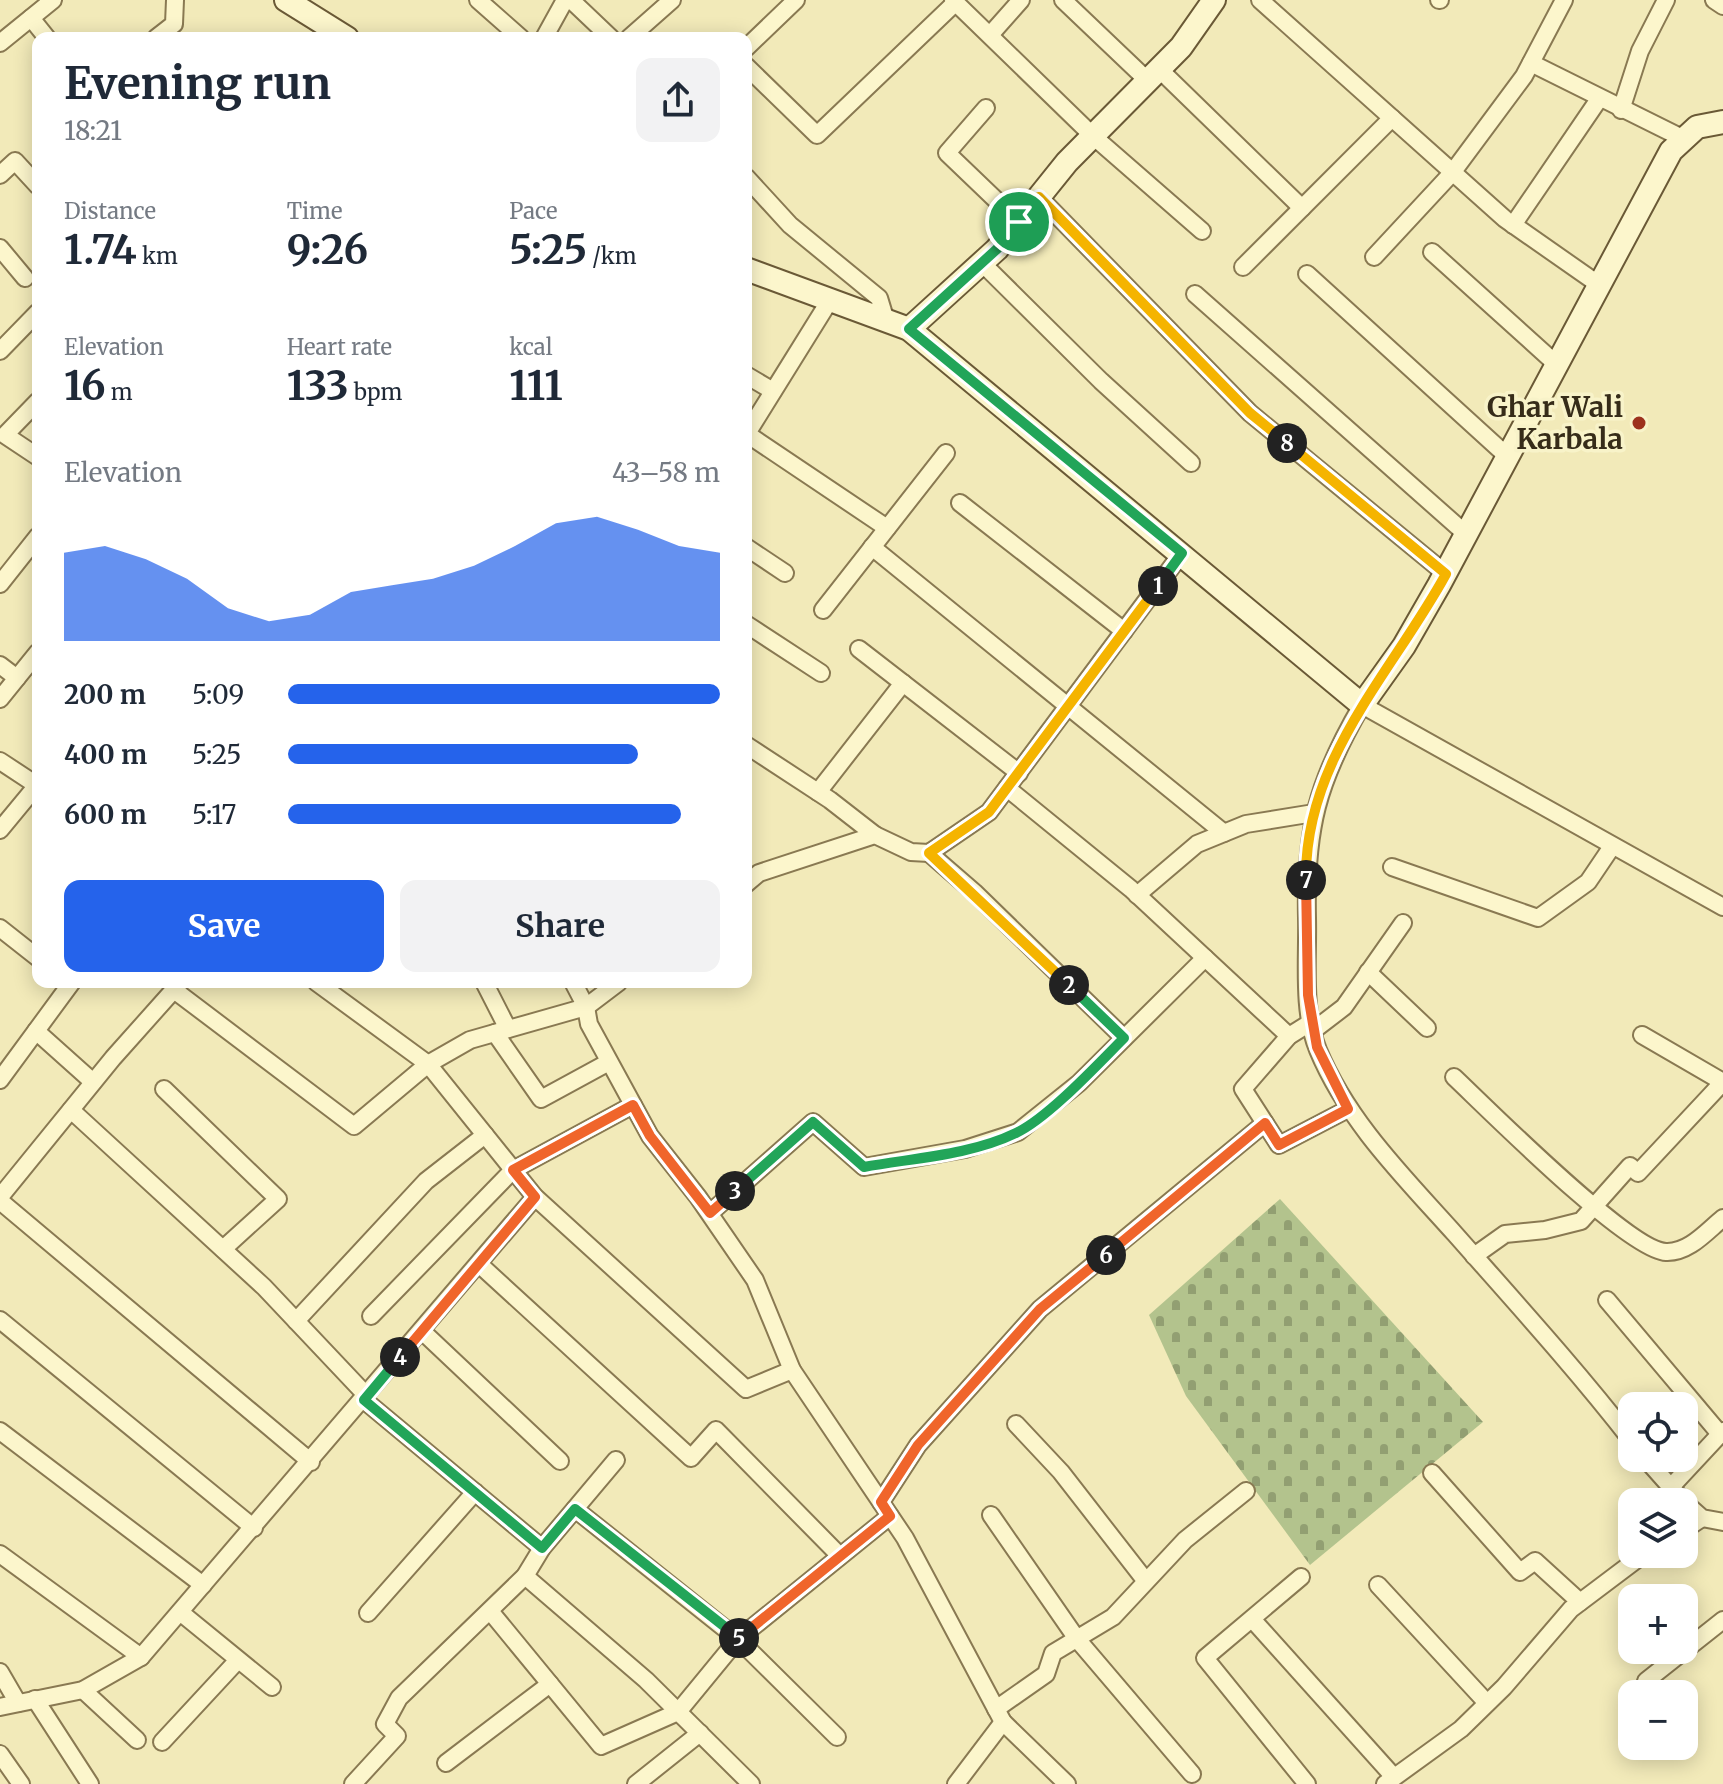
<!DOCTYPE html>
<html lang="en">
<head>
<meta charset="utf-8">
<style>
  body { margin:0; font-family:Merriweather,serif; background:#f2f2f3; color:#1f2937; height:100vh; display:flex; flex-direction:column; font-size:30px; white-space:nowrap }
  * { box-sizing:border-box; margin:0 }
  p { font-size:26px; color:#747a83 }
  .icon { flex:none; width:44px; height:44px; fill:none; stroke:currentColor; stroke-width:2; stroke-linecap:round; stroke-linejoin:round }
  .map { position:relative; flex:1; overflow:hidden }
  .side { position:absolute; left:32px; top:32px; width:720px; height:956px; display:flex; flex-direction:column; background:#fff; border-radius:16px; box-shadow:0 4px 20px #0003 }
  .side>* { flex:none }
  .controls { position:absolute; left:1618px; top:1392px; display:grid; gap:16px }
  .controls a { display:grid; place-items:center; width:80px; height:80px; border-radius:16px; background:#fff; box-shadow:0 4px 20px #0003; font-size:40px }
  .pin { position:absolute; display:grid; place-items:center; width:68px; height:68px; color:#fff; margin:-34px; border:4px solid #fff; border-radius:50%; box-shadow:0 2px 8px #0007 }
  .km { position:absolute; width:40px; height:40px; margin:-20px; border-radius:50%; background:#222; color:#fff; font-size:22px; line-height:40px; text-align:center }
  .round { display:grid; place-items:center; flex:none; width:84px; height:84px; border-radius:16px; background:#f2f2f3 }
  .head { display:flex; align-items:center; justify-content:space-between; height:136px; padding:0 32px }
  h1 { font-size:44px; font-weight:700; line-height:60px }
  .stats { display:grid; grid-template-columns:repeat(3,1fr); gap:12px; height:136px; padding:8px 32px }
  .stats div { display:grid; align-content:center }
  .stats b { font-size:40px; font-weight:700 }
  .stats small { font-size:22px; font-weight:400 }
  .stats p { font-size:22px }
  .chart { height:224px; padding:16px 32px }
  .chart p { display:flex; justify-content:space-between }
  .chart svg { width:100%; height:144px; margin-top:8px; fill:#2563eb; opacity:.7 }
  .button { display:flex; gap:16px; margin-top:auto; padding:16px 32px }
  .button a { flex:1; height:92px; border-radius:16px; background:#2563eb; color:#fff; font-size:32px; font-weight:700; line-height:92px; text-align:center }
  .button a+a { background:#f2f2f3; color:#1f2937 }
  ul { padding:0 32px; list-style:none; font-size:26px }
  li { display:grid; grid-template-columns:128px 96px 1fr; align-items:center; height:60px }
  li i { height:20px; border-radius:10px; background:#2563eb }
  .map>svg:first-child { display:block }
  .cemetery { fill:url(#cemetery-stones) }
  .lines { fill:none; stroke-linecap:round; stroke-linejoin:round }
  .street-casing { stroke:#897952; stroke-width:20 }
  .secondary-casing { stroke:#6a5936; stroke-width:26 }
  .street { stroke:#fcf6cc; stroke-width:16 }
  .secondary { stroke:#fcf6cc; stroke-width:22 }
  .split-1-casing { stroke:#fff; stroke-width:16 }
  .split-2-casing { stroke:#fff; stroke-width:16 }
  .split-3-casing { stroke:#fff; stroke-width:16 }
  .split-4-casing { stroke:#fff; stroke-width:16 }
  .split-5-casing { stroke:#fff; stroke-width:16 }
  .split-6-casing { stroke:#fff; stroke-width:16 }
  .split-7-casing { stroke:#fff; stroke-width:16 }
  .split-8-casing { stroke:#fff; stroke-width:16 }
  .split-9-casing { stroke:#fff; stroke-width:16 }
  .split-1 { stroke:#22a559; stroke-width:10 }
  .split-2 { stroke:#f5b400; stroke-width:10 }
  .split-3 { stroke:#22a559; stroke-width:10 }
  .split-4 { stroke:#f0652b; stroke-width:10 }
  .split-5 { stroke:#22a559; stroke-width:10 }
  .split-6 { stroke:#f0652b; stroke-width:10 }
  .split-7 { stroke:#f0652b; stroke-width:10 }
  .split-8 { stroke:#f5b400; stroke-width:10 }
  .split-9 { stroke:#f5b400; stroke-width:10 }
  .poi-dot { fill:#9d321d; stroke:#f8f3c9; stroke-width:3 }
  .labels { text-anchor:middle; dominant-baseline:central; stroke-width:7; stroke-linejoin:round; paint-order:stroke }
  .poi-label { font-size:28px; font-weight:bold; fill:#362c19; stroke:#f8f3c9; text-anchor:end }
</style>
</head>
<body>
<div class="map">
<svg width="1723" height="1784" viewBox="0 0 1723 1784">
  <defs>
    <pattern id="cemetery-stones" width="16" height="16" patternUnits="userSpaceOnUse" patternTransform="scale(2)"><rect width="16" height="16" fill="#b3c38d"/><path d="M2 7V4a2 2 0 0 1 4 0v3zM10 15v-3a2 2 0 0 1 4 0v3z" fill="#929f72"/></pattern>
  </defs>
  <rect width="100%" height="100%" fill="#f2eab9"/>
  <!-- cemetery -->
  <path class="cemetery" d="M1280,1199L1483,1422L1310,1565L1186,1396L1149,1315Z"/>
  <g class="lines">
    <defs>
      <g id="street">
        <path d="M478,0L521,38"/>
        <path d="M571,0L611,38"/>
        <path d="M953,0L1093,136L1202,231"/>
        <path d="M1063,0L1147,80"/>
        <path d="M1260,0L1505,219L1598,284"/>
        <path d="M1439,0H1440"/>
        <path d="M1714,0L1723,6"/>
        <path d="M31,18L47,38"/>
        <path d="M990,35L1021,0"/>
        <path d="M156,38L174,24L175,0"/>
        <path d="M544,38L565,0"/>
        <path d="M629,38L672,0"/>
        <path d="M0,43L53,0"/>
        <path d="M746,48L796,0"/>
        <path d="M1531,63L1684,139"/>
        <path d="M746,66L817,135L956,2"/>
        <path d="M1159,69L1302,208"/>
        <path d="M986,108L947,153L1019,222"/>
        <path d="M1621,110L1640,51L1666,0"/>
        <path d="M0,175L15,161L38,186"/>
        <path d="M746,177L790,225L879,298L886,321"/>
        <path d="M1039,197L1250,413L1446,574"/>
        <path d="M1513,225L1599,99"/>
        <path d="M0,248L25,278"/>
        <path d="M1432,252L1555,363"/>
        <path d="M1374,257L1452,173L1524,76L1564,0"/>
        <path d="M982,263L1101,381L1191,463"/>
        <path d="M1243,267L1392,118"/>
        <path d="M1307,274L1507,456"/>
        <path d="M1195,294L1466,534"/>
        <path d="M0,351L38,312"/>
        <path d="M746,375L773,391"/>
        <path d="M38,401L5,435L38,457"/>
        <path d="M747,434L887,528"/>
        <path d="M746,435L830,300"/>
        <path d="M960,503L1124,631"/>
        <path d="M746,547L785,573"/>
        <path d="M872,547L1224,833"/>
        <path d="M0,584L38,536"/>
        <path d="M823,610L946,453"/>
        <path d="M746,624L821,673"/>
        <path d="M859,649L1019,773"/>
        <path d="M0,665L17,678"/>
        <path d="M0,699L38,652"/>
        <path d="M746,745L830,800L875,835"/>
        <path d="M0,761L38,786"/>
        <path d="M1007,788L1131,889L1289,1036"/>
        <path d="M818,792L903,683"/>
        <path d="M0,830L38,784"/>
        <path d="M929,853L974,892L1124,1038"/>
        <path d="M1392,867L1538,918L1588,882L1611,848"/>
        <path d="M746,884L759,873L875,835L911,852L929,853L989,812L1182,553"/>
        <path d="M1137,895L1197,844L1246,824L1314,813"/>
        <path d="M0,928L38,958"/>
        <path d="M1368,972L1427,1028"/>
        <path d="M316,982L428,1064L535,1197L746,1389L792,1370"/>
        <path d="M484,982L508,1029"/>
        <path d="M573,982L586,1007L589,1024L650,1136L698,1197L755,1280L792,1370L905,1538L1003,1722L1067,1784"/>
        <path d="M174,990L354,1126L428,1064L470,1040L586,1007L619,982"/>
        <path d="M1313,1021L1289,1036L1243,1089L1279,1145L1348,1109"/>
        <path d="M1314,1030L1344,1007L1403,923"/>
        <path d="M36,1031L93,1082"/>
        <path d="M495,1033L541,1099L609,1062"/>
        <path d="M1454,1077C1488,1109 1629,1251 1666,1252C1689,1253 1707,1231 1723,1218"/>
        <path d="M0,1080L72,982"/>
        <path d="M164,1089L278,1199L223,1249"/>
        <path d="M71,1110L264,1287L367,1396"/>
        <path d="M0,1197L113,1058L179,984"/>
        <path d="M0,1201L311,1462"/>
        <path d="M710,1213L813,1122L864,1167L965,1149L1018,1132L1079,1083L1205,958"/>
        <path d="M1474,1256L1505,1234L1545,1230L1581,1221L1630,1166L1638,1173L1723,1082L1642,1035"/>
        <path d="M479,1264L691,1458L716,1430L840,1556"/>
        <path d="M1607,1300L1720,1434"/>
        <path d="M371,1316L513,1170L633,1105"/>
        <path d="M0,1320L254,1528"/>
        <path d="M296,1321L426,1181L485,1135"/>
        <path d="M422,1331L560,1461"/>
        <path d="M364,1400L542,1548"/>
        <path d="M1016,1424L1061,1472L1145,1580"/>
        <path d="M0,1431L203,1585"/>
        <path d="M1632,1441C1576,1369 1515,1302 1455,1234C1404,1177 1348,1122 1318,1050C1302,1011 1308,959 1307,918C1305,829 1317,782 1362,705L1723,907"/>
        <path d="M1645,1458L1684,1502"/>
        <path d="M1432,1473L1520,1572L1535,1561L1580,1602"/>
        <path d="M1669,1489L1723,1431"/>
        <path d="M881,1502L918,1445L1040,1309L1265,1123"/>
        <path d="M1684,1502L1702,1518L1723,1522"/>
        <path d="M575,1509L738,1639L837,1737"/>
        <path d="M991,1515L1077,1639L1192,1774"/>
        <path d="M1684,1530L1702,1518"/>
        <path d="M0,1554L141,1657"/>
        <path d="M525,1576L646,1680L751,1784"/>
        <path d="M1301,1577L1205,1658L1307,1784"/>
        <path d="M1378,1585L1487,1703"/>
        <path d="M490,1611L601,1746L678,1712L738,1639L890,1516"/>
        <path d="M180,1612L272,1687"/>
        <path d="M368,1613L475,1492"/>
        <path d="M1252,1619L1394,1777"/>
        <path d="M0,1672L18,1703"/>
        <path d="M1646,1681L1723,1620"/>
        <path d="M83,1690L137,1740"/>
        <path d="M35,1699L90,1784"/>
        <path d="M0,1707L83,1690L141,1657L535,1197"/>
        <path d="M996,1709L1046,1674L1053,1653L1113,1617L1185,1540L1246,1491"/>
        <path d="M162,1742L238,1660"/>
        <path d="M0,1754L21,1784"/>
        <path d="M446,1763L550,1684"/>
        <path d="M353,1784L397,1736L385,1724L399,1698L525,1576L542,1548L616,1460"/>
        <path d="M636,1784L700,1733"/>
        <path d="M956,1784L1003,1722"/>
        <path d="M1385,1784L1461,1729L1504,1687L1571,1609L1644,1554"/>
      </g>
      <g id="secondary">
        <path d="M286,0L347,38"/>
        <path d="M746,269L909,329L1362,705L1404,646L1439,585L1671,151L1697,127L1723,122"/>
        <path d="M909,329L997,249L1067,162L1181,47L1214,0"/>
      </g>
    </defs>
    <!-- street casing -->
    <use href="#street" class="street-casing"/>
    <!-- secondary casing -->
    <use href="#secondary" class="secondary-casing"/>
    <!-- street -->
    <use href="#street" class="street"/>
    <!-- secondary -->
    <use href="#secondary" class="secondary"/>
  </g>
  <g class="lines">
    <defs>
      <path id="split-1" d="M1019,222L997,249L909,329L1182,553L1158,586"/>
      <path id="split-2" d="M1069,985L929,853L989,812L1158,586"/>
      <path id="split-3" d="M735,1191L813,1122L864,1167C914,1158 971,1155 1016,1133C1048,1118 1098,1064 1124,1038L1069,985"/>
      <path id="split-4" d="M400,1357L535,1197L513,1170L633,1105L650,1136L710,1213L735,1191"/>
      <path id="split-5" d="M400,1357L364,1400L542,1548L575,1509L739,1638"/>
      <path id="split-6" d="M739,1638L890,1516L881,1502L918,1445L1040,1309L1106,1255"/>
      <path id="split-7" d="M1106,1255L1265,1123L1279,1145L1348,1109L1317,1047L1308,995L1306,880"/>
      <path id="split-8" d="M1287,443L1446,574C1392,673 1304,759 1306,880"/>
      <path id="split-9" d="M1019,222L1039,197L1250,413L1287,443"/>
    </defs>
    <!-- split-1 casing -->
    <use href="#split-1" class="split-1-casing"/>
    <!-- split-2 casing -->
    <use href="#split-2" class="split-2-casing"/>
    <!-- split-3 casing -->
    <use href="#split-3" class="split-3-casing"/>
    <!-- split-4 casing -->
    <use href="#split-4" class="split-4-casing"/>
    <!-- split-5 casing -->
    <use href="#split-5" class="split-5-casing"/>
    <!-- split-6 casing -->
    <use href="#split-6" class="split-6-casing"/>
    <!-- split-7 casing -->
    <use href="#split-7" class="split-7-casing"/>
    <!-- split-8 casing -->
    <use href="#split-8" class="split-8-casing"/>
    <!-- split-9 casing -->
    <use href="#split-9" class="split-9-casing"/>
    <!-- split-1 -->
    <use href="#split-1" class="split-1"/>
    <!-- split-2 -->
    <use href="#split-2" class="split-2"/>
    <!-- split-3 -->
    <use href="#split-3" class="split-3"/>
    <!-- split-4 -->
    <use href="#split-4" class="split-4"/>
    <!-- split-5 -->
    <use href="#split-5" class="split-5"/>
    <!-- split-6 -->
    <use href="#split-6" class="split-6"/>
    <!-- split-7 -->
    <use href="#split-7" class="split-7"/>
    <!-- split-8 -->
    <use href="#split-8" class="split-8"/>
    <!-- split-9 -->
    <use href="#split-9" class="split-9"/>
  </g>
  <!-- markers -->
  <circle class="poi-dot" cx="1639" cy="423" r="8"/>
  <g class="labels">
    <!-- poi labels -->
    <g class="poi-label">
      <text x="1623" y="407">Ghar Wali<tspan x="1623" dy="32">Karbala</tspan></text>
    </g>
  </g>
</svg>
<div class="controls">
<a><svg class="icon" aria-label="locate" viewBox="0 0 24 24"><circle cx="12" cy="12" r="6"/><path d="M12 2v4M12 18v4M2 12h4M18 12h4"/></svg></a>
<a><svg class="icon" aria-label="layers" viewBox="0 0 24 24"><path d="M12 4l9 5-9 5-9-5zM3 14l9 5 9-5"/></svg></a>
<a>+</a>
<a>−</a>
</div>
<div class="pin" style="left:1019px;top:222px;background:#1e9e55"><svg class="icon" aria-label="arrive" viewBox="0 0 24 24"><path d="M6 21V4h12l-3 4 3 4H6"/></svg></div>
<b class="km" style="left:1158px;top:586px">1</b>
<b class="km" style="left:1069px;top:985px">2</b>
<b class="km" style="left:735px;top:1191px">3</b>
<b class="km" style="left:400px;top:1357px">4</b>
<b class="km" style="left:739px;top:1638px">5</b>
<b class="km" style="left:1106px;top:1255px">6</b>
<b class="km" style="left:1306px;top:880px">7</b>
<b class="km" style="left:1287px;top:443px">8</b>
<section class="side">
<div class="head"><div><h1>Evening run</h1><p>18:21</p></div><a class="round"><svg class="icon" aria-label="share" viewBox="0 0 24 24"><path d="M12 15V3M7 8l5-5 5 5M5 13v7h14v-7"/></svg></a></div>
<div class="stats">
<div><p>Distance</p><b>1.74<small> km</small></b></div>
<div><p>Time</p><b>9:26</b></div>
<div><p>Pace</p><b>5:25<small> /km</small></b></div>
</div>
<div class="stats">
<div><p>Elevation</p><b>16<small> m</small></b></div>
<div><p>Heart rate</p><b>133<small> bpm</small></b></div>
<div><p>kcal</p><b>111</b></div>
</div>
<div class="chart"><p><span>Elevation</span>43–58 m</p>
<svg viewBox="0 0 160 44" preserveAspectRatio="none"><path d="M0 44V17L10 15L20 19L30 25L40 34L50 38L60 36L70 29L80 27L90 25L100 21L110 15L120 8L130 6L140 10L150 15L160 17V44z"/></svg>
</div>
<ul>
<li><b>200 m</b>5:09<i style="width:100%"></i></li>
<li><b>400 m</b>5:25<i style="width:81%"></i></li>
<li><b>600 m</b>5:17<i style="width:91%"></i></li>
</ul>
<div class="button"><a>Save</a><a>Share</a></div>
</section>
</div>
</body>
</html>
